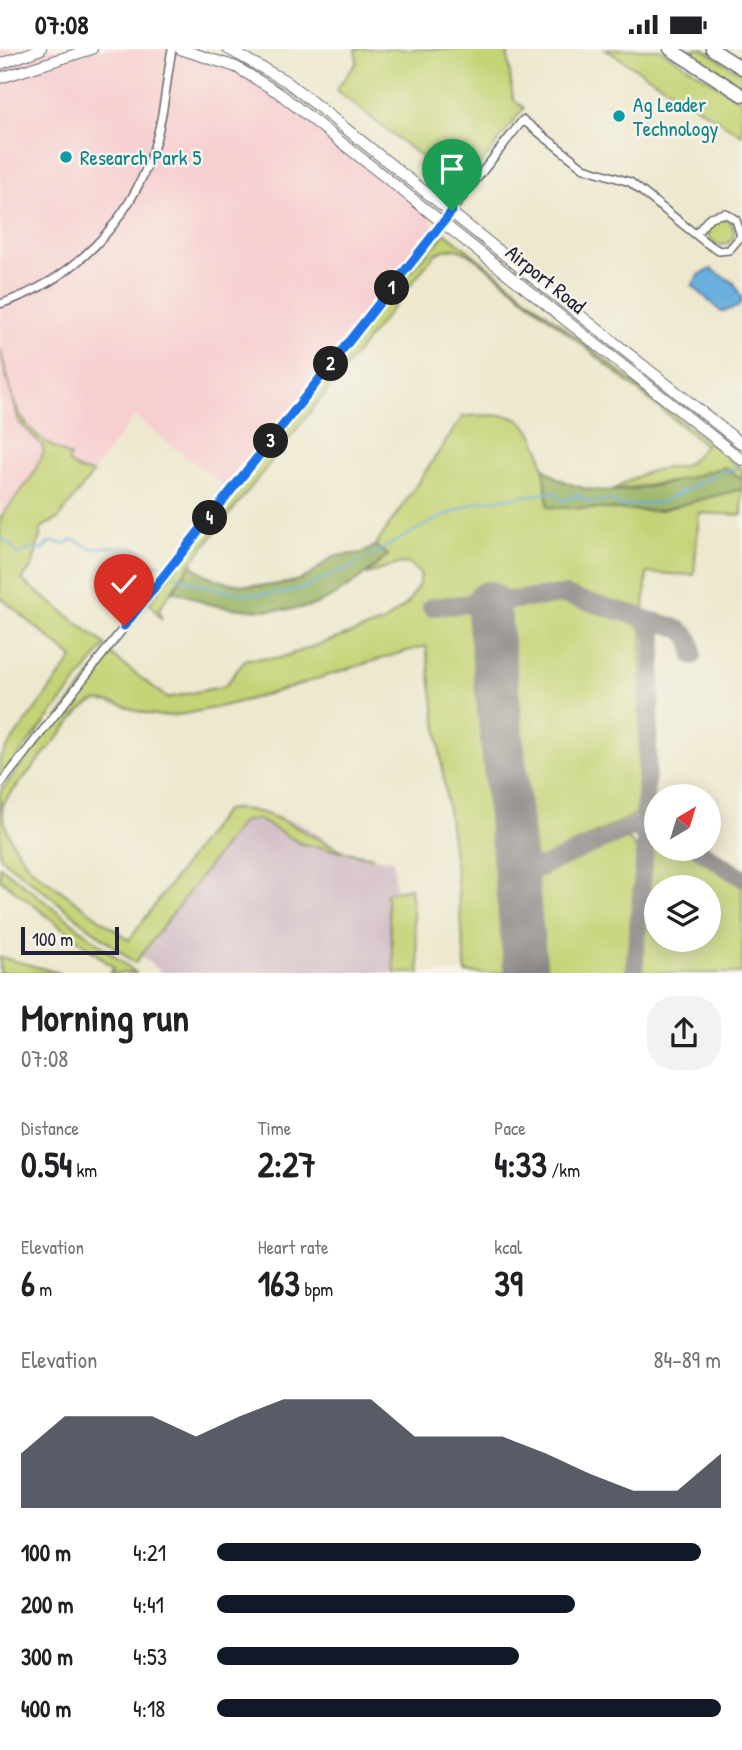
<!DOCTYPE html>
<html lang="en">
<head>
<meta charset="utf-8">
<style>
  body { margin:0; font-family:"Patrick Hand",sans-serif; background:#f2f2f2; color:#202124; height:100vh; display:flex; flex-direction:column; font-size:26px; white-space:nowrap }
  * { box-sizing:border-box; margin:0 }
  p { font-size:23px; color:#757577 }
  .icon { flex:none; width:38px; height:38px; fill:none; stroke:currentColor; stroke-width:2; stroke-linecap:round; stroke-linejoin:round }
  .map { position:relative; height:924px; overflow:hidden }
  .side { display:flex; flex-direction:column; background:#fff; flex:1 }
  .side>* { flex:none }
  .needle { width:46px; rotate:38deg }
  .controls { position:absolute; left:644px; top:735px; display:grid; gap:14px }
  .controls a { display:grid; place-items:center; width:77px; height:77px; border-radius:50%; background:#fff; box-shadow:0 4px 18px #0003; font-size:35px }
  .scale { position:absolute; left:21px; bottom:18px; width:98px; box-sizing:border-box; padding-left:7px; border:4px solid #22223b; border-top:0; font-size:19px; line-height:24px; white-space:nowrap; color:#22223b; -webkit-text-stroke:5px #f7f3e8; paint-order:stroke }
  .pin { position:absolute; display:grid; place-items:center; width:60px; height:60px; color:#fff; margin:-72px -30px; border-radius:50% 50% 50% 0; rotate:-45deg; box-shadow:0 0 7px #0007 }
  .pin .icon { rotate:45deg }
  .km { position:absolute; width:35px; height:35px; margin:-18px; border-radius:50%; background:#222; color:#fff; font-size:19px; line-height:35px; text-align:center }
  .round { display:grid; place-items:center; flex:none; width:74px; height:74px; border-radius:28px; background:#f2f2f2 }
  .summary { display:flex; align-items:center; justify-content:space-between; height:119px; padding:0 21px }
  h1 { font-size:38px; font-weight:700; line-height:52px }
  .figures { display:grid; grid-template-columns:repeat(3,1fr); gap:10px; height:119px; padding:7px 21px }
  .figures div { display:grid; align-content:center }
  .figures b { font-size:35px; font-weight:700 }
  .figures small { font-size:19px; font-weight:400 }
  .figures p { font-size:19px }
  .chart { height:196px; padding:14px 21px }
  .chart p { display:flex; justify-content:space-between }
  .chart svg { width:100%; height:126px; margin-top:7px; fill:#111827; opacity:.7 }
  ul { padding:0 21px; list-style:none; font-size:23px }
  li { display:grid; grid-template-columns:112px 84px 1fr; align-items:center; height:52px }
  li i { height:18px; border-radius:9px; background:#111827 }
  .status { display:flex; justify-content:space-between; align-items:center; height:49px; padding:0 35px; background:#fff; direction:ltr }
  .status svg { height:19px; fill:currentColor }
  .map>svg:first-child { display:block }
  .built { fill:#f7cfd1 }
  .industrial { fill:#d2bdc6 }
  .green { fill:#c4d375; stroke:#737a58; stroke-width:2; fill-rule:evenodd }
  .forest { fill:#9bb566; stroke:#5e6c50; stroke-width:2 }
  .water { fill:#69b0e0; stroke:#46698e; stroke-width:2 }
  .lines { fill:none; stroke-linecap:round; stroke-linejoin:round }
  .stream { stroke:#69b0e0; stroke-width:2 }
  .taxiway { stroke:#888584; stroke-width:18 }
  .runway { stroke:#888584; stroke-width:44 }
  .street-casing { stroke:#69676e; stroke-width:10 }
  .secondary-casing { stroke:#69676e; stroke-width:12 }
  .highway-casing { stroke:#69676e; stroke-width:15 }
  .street { stroke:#fff; stroke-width:7 }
  .secondary { stroke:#fff; stroke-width:10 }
  .highway { stroke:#fff; stroke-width:12 }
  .route-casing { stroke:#fff; stroke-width:14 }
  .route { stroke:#1a73e8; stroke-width:9 }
  .culture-dot { fill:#0f9aa8; stroke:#f7f3e8; stroke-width:2.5 }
  .labels { text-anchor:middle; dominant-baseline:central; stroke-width:5; stroke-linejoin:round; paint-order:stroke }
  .culture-label { font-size:21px; fill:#0d838f; stroke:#f7f3e8; text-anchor:start }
  .street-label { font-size:21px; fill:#22223b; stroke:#f7f3e8 }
</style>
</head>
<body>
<div class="status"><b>07:08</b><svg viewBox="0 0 49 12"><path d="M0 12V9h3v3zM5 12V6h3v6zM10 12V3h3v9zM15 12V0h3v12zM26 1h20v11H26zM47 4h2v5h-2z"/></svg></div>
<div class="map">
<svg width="742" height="924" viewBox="0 0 742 924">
  <rect width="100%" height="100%" fill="#f7f3e8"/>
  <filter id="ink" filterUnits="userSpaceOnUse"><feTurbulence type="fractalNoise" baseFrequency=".0143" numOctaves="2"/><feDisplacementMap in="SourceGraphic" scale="14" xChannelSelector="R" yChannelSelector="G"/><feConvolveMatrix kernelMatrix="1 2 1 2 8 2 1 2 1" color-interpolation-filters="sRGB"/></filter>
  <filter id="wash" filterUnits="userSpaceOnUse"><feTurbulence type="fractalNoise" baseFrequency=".00686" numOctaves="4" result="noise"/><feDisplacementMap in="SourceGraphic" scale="28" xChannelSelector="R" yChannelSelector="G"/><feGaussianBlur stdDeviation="1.57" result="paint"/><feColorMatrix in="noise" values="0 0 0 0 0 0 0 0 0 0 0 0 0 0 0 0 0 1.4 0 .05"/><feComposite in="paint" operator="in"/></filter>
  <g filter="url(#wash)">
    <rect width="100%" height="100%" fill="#ede8ce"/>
    <!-- built -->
    <path class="built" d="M0,0H178L206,7L265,35L432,169V178L428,184L228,440L134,367L58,470H0Z"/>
    <!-- industrial -->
    <path class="industrial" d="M248,762L300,774L351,807L393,811L402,924H163L133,901Z"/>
    <!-- green -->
    <g class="green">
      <path d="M355,0H507L513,50L524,59L467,133L457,136L336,41L357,13Z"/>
      <path d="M605,0H660L742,52V86Z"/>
      <path d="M684,0H703L742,25V37Z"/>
      <circle cx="721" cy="183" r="13"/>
      <path d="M446,184L742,420V430L724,418L678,432L613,441C624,435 636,427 648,423C680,412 679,430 705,396L478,211C461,200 453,196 435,205L191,514L159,560L162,571L149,553L401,232Z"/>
      <path d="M0,300C14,358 15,379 71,408L68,413L79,421L93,424L58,470L42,478L33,516L22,531L106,596L0,730V708L73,609L0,548V469L31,429L44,403L42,396L19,373Z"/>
      <path d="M463,367C477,367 494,365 508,367C544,373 545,431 548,458L657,462L742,440V466L699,464L694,526L647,524L644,560L563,538L431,550L433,561L467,558L478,561L514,924H466L456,822L426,597C343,618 263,653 177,666C141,671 124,651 98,652C91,652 86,658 80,662L2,755C2,780 17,804 34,822L129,891L225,761C266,753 310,789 346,803C354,806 364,807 373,808L302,795L257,770L242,773L135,914L0,808V743L109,604L167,649L225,637L246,610L280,609L384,573L408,554L419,535L421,526L410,515L401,514L365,526L388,506L375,497Z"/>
      <path d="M563,551L634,570L643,577L637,765L541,810L532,811L525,806L499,562L511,557Z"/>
      <path d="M656,781V800H689L742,835V924H639L651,785ZM656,838H709V891H656Z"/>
      <path d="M622,790L630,791L638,803L628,924H537L527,830Z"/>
      <path d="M0,817L121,912L136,924H110L114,919L0,830Z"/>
      <path d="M410,839L420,924H395L386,844Z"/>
      <path d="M0,908L60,924H0Z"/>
    </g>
    <!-- forest -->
    <g class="forest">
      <path d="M724,418L742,430V440L657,462L548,458L544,419C591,462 670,434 724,418Z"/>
      <path d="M375,497L388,506C367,525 339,548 311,557C287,564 233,561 209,555C196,552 187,543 173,543L191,514C213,541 279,542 308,527C318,522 324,511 334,508C352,502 355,510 375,497Z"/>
    </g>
    <!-- water -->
    <path class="water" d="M711,220L734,234L742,250L738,258L721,263L692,236L699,226Z"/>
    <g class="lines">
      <!-- stream -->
      <g class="stream">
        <path d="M0,489L10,495L19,507L31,499L42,501L50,493L64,495L73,491C80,492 86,499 93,499C107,498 124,497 138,500L145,512L160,516"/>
        <path d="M175,527C214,542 270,554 311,536C325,530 336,522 350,518L433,472L478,453L555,443L562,452L577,446L590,453L612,451L620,457L662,453L721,423L737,419"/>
      </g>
      <!-- taxiway -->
      <g class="taxiway">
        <path d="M431,558L472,555L490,568L505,552L564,546L643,569L654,587L645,754L646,762L656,772"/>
        <path d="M642,569C665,576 694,575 693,607"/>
        <path d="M508,738L516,806L532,818L543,817L644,774H656"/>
        <path d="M698,800L742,829"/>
        <path d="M525,904L520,835L525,827L543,817"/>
        <path d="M634,924L645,802L644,764"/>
      </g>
      <!-- runway -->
      <path class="runway" d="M488,554L526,924"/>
    </g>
  </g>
  <g filter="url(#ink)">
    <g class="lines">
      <defs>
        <g id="street">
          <path d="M0,255C74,231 129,174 153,101C164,68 166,33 172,0"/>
          <path d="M0,736L523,71L584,119L630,133L705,193L719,202L729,201L741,187L736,171L725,164L710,168L696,185"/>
        </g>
        <g id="secondary">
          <path d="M180,0L236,18L279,44L742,411"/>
          <path d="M228,0L286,32L742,395"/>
          <path d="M0,15L41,0"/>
          <path d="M0,29L92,0"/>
        </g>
        <g id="highway">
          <path d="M670,0L742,46"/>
          <path d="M712,0L742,19"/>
        </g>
      </defs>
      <!-- street casing -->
      <use href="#street" class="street-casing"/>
      <!-- secondary casing -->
      <use href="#secondary" class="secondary-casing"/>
      <!-- highway casing -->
      <use href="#highway" class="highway-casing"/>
      <!-- street -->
      <use href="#street" class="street"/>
      <!-- secondary -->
      <use href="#secondary" class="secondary"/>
      <!-- highway -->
      <use href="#highway" class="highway"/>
    </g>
  </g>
  <g class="lines" filter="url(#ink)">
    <defs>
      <path id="route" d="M124,577L452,162"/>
    </defs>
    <!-- route casing -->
    <use href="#route" class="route-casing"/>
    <!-- route -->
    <use href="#route" class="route"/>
  </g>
  <!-- markers -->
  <g class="culture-dot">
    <circle cx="619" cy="67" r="7"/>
    <circle cx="66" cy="108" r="7"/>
  </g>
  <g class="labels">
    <!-- culture labels -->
    <g class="culture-label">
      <text x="633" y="55">Ag Leader<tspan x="633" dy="24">Technology</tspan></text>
      <text x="80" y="108">Research Park 5</text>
    </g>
    <!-- street labels -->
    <g class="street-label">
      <text transform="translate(546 230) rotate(39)">Airport Road</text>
    </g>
  </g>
</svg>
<div class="controls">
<a><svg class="needle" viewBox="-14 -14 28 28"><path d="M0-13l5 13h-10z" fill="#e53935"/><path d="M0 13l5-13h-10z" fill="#757577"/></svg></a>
<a><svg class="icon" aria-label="layers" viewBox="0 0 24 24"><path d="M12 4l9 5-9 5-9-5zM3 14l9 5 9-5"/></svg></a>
</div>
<div class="scale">100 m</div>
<div class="pin" style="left:452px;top:162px;background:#1e9e55"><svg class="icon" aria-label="arrive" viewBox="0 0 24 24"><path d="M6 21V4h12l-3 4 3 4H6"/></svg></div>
<div class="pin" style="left:124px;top:577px;background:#d93025"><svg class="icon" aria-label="check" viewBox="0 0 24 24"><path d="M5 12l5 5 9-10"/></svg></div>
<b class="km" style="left:392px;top:239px">1</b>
<b class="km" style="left:331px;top:315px">2</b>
<b class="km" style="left:271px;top:392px">3</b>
<b class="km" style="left:210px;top:469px">4</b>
</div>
<section class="side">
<div class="summary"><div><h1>Morning run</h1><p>07:08</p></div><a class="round"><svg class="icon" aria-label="share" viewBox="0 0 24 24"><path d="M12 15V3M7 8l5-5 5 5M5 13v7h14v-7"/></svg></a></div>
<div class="figures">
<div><p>Distance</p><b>0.54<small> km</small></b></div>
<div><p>Time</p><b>2:27</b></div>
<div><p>Pace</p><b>4:33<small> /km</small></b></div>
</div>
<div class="figures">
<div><p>Elevation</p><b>6<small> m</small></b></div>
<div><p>Heart rate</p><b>163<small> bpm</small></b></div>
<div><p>kcal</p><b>39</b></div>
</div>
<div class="chart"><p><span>Elevation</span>84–89 m</p>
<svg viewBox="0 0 160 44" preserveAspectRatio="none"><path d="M0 44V25L10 12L20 12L30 12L40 19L50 12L60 6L70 6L80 6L90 19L100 19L110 19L120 25L130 32L140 38L150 38L160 25V44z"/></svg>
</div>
<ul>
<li><b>100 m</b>4:21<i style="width:96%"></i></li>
<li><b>200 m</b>4:41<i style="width:71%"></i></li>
<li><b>300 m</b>4:53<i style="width:60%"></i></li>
<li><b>400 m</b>4:18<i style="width:100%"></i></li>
</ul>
</section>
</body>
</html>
